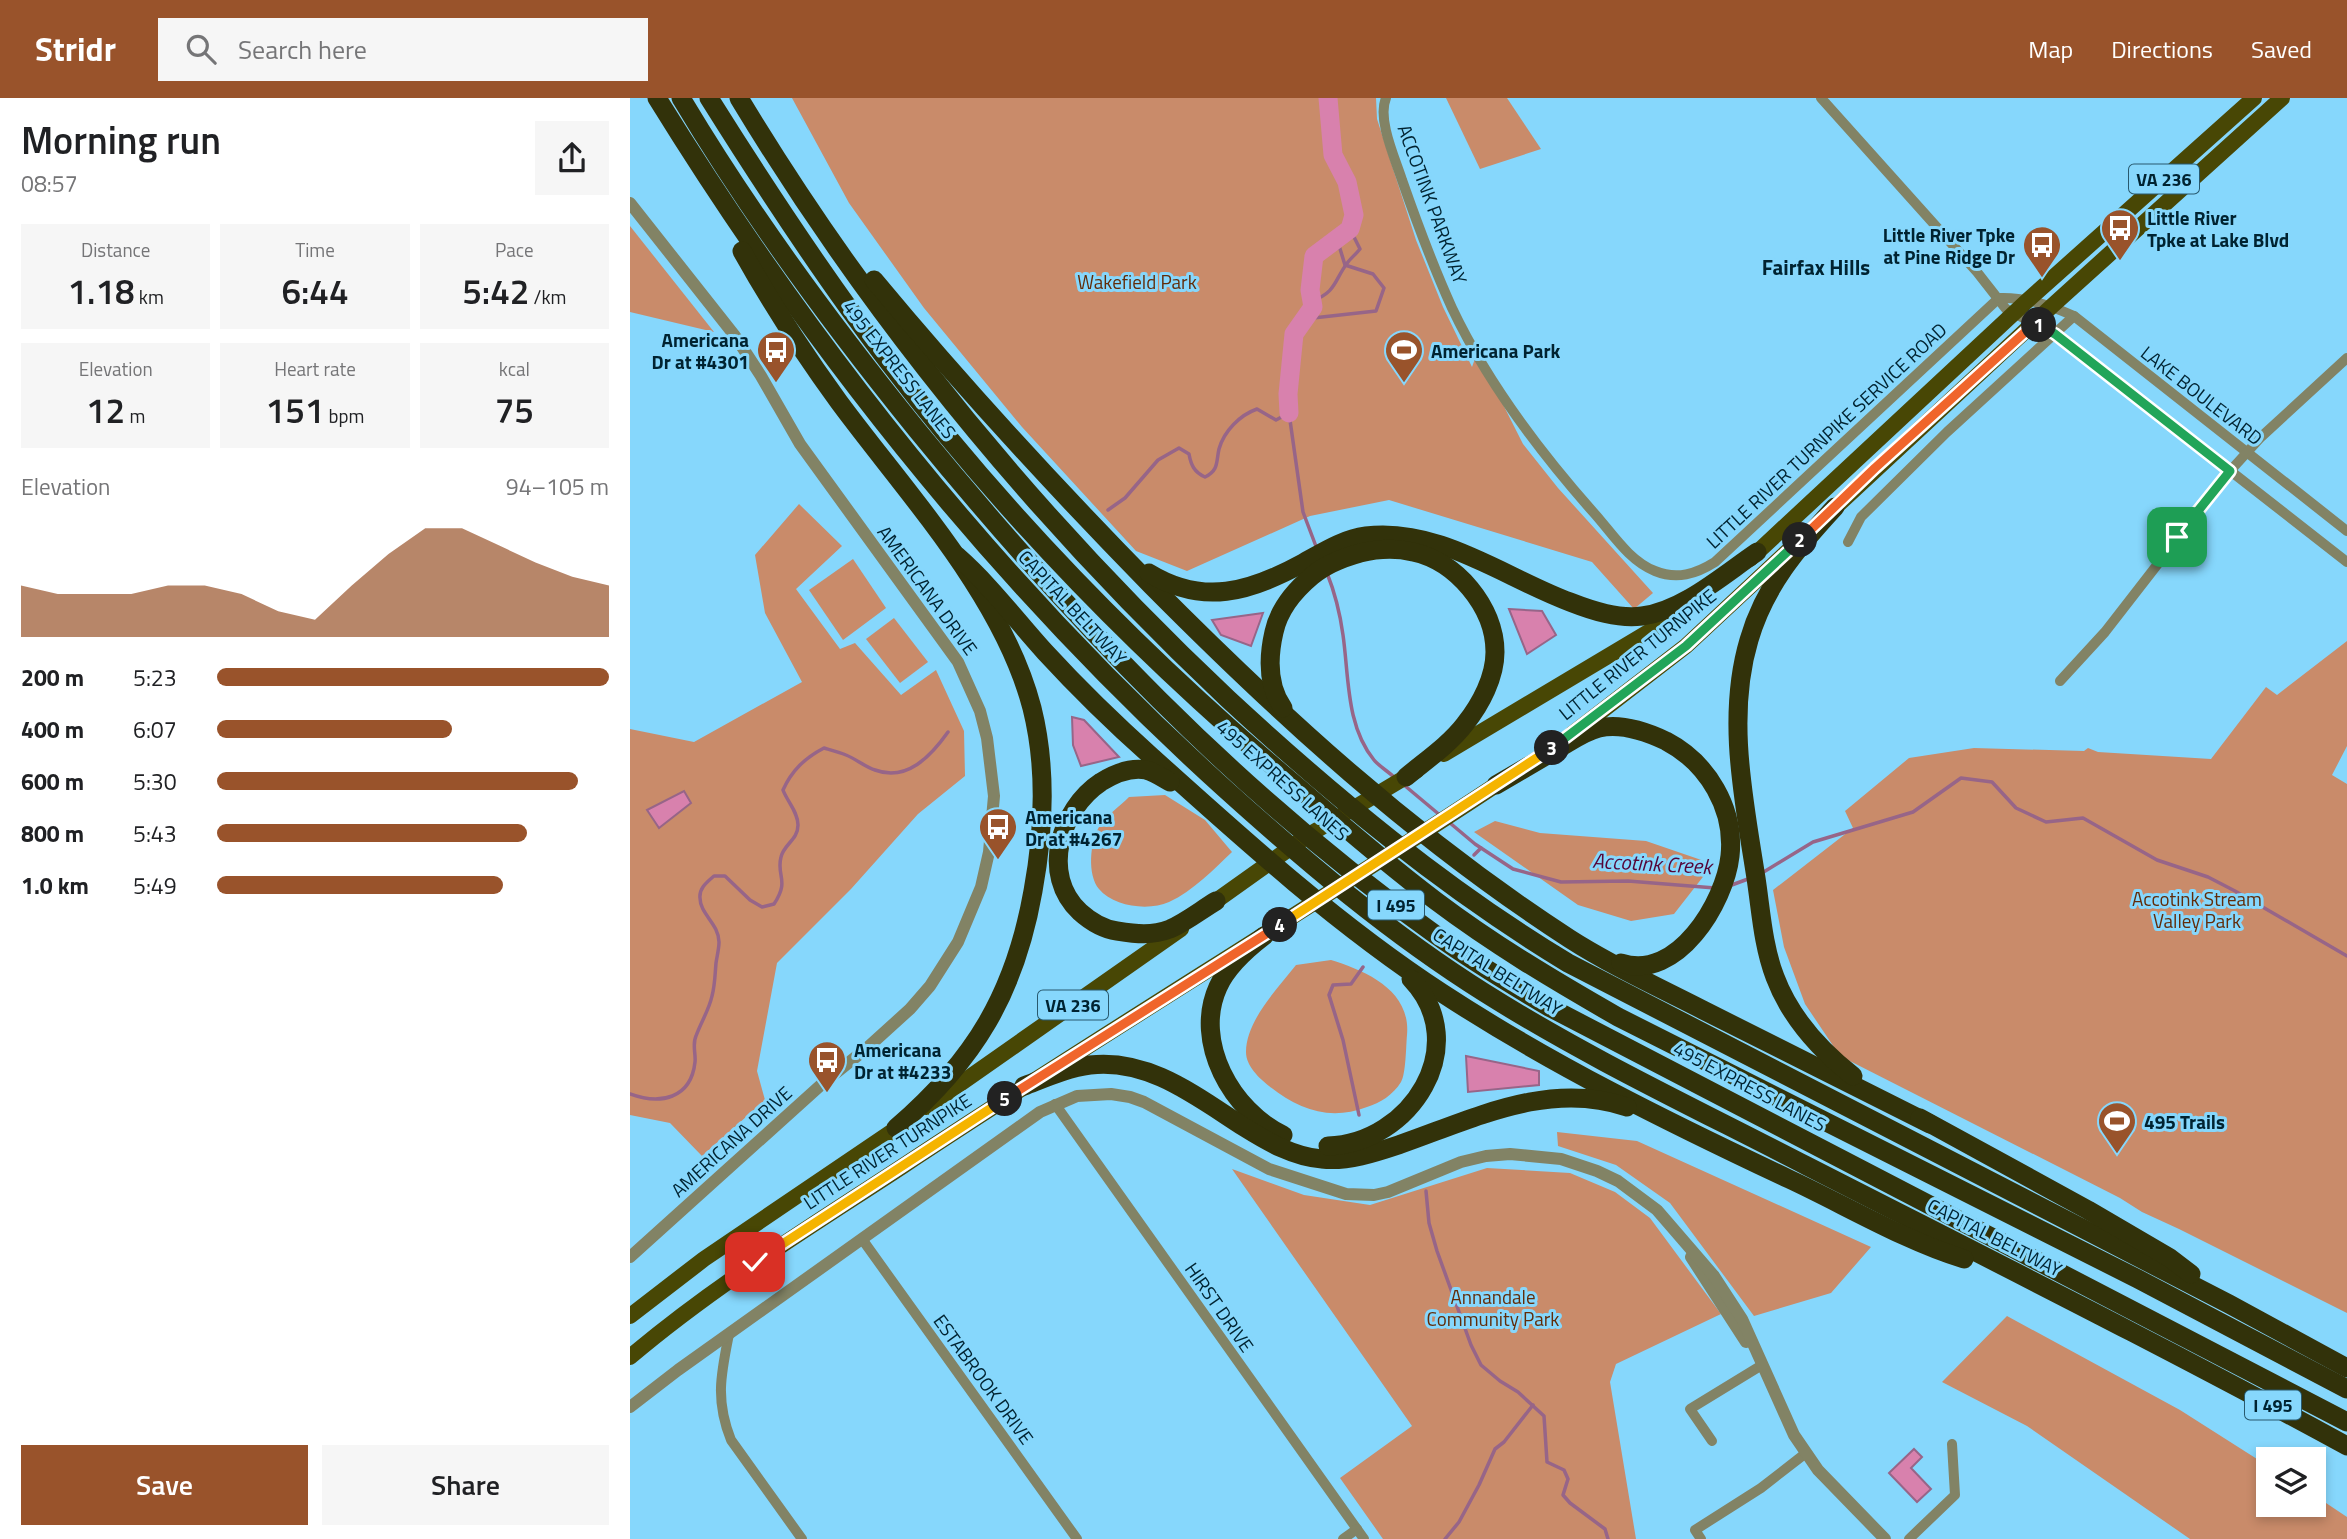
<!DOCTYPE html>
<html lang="en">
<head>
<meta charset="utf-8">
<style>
  body { margin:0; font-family:"Titillium Web",sans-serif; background:#f6f6f6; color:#202124; height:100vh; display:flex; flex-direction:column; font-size:26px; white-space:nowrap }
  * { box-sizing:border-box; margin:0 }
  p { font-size:23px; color:#757577 }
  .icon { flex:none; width:38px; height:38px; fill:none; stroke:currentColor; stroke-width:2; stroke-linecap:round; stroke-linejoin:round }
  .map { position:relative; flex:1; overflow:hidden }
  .details { display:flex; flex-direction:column; background:#fff; width:630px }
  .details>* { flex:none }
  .controls { position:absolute; left:1626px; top:1349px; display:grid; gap:14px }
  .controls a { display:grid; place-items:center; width:70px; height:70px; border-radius:0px; background:#fff; box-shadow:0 4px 10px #0003; font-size:35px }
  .pin { position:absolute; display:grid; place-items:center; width:60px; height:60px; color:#fff; margin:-30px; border-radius:14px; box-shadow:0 4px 10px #0006 }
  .km { position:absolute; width:35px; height:35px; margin:-18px; border-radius:50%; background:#222; color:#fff; font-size:19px; line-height:35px; text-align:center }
  .round { display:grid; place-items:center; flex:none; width:74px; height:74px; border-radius:0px; background:#f6f6f6 }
  .summary { display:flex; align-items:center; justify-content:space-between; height:119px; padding:0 21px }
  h1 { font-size:38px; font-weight:600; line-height:52px }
  .metrics { display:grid; grid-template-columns:repeat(3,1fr); gap:10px; height:119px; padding:7px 21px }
  .metrics div { display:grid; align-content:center; border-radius:0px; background:#f6f6f6; text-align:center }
  .metrics b { font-size:35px; font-weight:600 }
  .metrics small { font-size:19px; font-weight:400 }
  .metrics p { font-size:19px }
  .chart { height:196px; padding:14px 21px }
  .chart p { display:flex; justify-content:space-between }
  .chart svg { width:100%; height:126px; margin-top:7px; fill:#99532b; opacity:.7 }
  .cta { display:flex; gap:14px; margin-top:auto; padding:14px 21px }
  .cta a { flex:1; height:80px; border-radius:0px; background:#99532b; color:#fff; font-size:28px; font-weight:600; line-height:80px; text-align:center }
  .cta a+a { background:#f6f6f6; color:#202124 }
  ul { padding:0 21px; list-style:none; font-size:23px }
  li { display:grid; grid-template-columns:112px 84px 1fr; align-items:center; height:52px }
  li i { height:18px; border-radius:9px; background:#99532b }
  header { display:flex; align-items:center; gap:42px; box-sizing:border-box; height:98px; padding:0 35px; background:#99532b; color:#fff }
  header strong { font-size:33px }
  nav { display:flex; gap:38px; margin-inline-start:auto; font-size:24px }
  .search { width:490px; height:63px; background:#f6f6f6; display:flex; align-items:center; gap:18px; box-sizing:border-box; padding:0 24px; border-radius:0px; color:#757577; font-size:26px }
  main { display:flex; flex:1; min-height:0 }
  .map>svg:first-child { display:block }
  .green { fill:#c98b6a }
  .water { fill:#d881ad; stroke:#976588; stroke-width:2 }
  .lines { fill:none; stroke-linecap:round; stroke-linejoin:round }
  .stream { stroke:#976588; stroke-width:3.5 }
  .river { stroke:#d881ad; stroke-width:19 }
  .minor { stroke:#828365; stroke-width:10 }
  .tertiary { stroke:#828365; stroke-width:12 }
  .primary { stroke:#484705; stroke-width:16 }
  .motorway { stroke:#32320a; stroke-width:19 }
  .split-1-casing { stroke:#fff; stroke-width:14 }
  .split-2-casing { stroke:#fff; stroke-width:14 }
  .split-3-casing { stroke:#fff; stroke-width:14 }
  .split-4-casing { stroke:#fff; stroke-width:14 }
  .split-5-casing { stroke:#fff; stroke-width:14 }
  .split-6-casing { stroke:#fff; stroke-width:14 }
  .split-1 { stroke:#22a559; stroke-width:9 }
  .split-2 { stroke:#f0652b; stroke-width:9 }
  .split-3 { stroke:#22a559; stroke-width:9 }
  .split-4 { stroke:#f5b400; stroke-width:9 }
  .split-5 { stroke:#f0652b; stroke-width:9 }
  .split-6 { stroke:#f5b400; stroke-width:9 }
  .labels { text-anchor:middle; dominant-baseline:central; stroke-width:6; stroke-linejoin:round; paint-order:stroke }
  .shield { fill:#86d7fc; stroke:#28596e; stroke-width:2 }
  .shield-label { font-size:18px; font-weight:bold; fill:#002331 }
  .street-label { font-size:19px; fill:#002331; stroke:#86d7fc }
  .poi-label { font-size:19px; font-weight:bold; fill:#002331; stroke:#86d7fc; text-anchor:start }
  .park-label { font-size:19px; fill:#622c09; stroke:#86d7fc }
  .neighbourhood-label { font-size:21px; font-weight:bold; fill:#002331; stroke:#86d7fc }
  .water-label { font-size:21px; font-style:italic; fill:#550638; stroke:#86d7fc }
</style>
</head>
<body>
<header>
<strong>Stridr</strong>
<div class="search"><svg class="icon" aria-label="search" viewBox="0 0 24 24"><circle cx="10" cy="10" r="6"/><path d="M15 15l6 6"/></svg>Search here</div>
<nav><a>Map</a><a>Directions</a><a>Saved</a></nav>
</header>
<main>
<section class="details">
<div class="summary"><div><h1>Morning run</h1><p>08:57</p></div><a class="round"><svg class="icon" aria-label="share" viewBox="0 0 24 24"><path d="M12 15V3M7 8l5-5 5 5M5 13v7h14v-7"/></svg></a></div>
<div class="metrics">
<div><p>Distance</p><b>1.18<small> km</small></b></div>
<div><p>Time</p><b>6:44</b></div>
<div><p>Pace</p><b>5:42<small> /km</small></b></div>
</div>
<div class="metrics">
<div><p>Elevation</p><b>12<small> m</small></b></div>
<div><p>Heart rate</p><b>151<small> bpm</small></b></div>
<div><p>kcal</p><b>75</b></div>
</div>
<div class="chart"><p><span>Elevation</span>94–105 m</p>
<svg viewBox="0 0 160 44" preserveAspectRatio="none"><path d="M0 44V26L10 29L20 29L30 29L40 26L50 26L60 29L70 35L80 38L90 26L100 15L110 6L120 6L130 12L140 18L150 23L160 26V44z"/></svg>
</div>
<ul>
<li><b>200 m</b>5:23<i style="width:100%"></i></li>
<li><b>400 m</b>6:07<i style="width:60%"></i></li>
<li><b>600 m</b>5:30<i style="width:92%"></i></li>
<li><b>800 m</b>5:43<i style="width:79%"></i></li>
<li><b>1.0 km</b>5:49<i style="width:73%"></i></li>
</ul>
<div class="cta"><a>Save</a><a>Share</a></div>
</section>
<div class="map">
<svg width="1717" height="1441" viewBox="0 0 1717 1441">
  <rect width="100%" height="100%" fill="#86d7fc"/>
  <!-- green -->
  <g class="green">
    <path d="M162,0H746L747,21L786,142L813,209L842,269L847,255L893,346L928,390L1023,495L1004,511L962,464L759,402L680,418L557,473L506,453L392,329L294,210L219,105Z"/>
    <path d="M816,0H877L911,51L850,71Z"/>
    <path d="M0,128L84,234L0,214Z"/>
    <path d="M169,406L212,448L166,491L210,551L225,545L271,597L306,572L334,633L335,678L288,716L221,791L147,865L127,973L135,1002L72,1058L40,1025L0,1017V631L64,644L172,584L135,515L125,457Z"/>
    <path d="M223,461L256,510L213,542L179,492Z"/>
    <path d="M264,520L298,564L270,585L236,541Z"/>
    <path d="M1717,543V648L1702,677L1717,686V1215L1549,1131L1512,1114L1490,1100L1210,958L1175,906L1154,849L1143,792L1223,730L1215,713L1279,660L1344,650L1454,653L1458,650L1468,654L1581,661L1636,589L1647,597Z"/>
    <path d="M535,697L575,722L602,754C584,771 563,793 539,804C519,813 484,809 469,791C457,777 460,744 469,729C476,718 490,708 499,699Z"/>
    <path d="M865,723L910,735L1016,743L1083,766L1044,816L1001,823L948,807L844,734Z"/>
    <path d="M701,862C736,873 781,892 777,937C776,948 776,976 771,984C763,997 750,1005 737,1009C700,1023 669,1012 639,988C629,980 616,968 616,954C616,923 647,891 666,867Z"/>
    <path d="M927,1034L1007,1043L1241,1149L1201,1195L1124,1218L1040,1105L986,1067L928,1048Z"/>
    <path d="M857,1070L940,1075L985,1094L1020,1120L1091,1216L986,1266L980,1284L1006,1441H753L710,1380L782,1328L602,1071L674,1097L740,1107Z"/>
    <path d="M1377,1218L1550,1312L1638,1368V1407H1684V1397L1717,1419V1441H1560L1397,1328L1312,1284Z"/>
  </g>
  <!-- water -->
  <g class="water">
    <path d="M879,511L912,513L926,537L897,556Z"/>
    <path d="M633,515L621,548L591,537L582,522Z"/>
    <path d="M442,619L454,622L489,659L451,668L443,647Z"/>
    <path d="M54,693L61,705L29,730L17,712Z"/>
    <path d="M836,958L909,973V987L838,994Z"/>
    <path d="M1284,1351L1292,1359L1281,1370L1301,1391L1287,1404L1259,1375Z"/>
  </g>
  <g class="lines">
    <!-- stream -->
    <g class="stream">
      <path d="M682,203C707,194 704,182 718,164C721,160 726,156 730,151L720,131"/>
      <path d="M674,221L746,213L754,190L743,176L715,167L707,141"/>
      <path d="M478,412L495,400L528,362L549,350L559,356C561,367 564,374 575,379C589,372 586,364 589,351C594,333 610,317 627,311L646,322L659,315L673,414L687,451"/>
      <path d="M697,475C705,495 710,515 713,537C719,579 716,628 744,662C750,669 759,674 765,680"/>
      <path d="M774,687L811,718"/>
      <path d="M820,725L845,746L883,771L931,784L998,783L1085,790"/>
      <path d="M844,757L851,750"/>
      <path d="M1132,775L1183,744L1283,714L1331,680L1362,684L1386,710L1416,724L1453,720L1527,762L1578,779L1605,793L1717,858"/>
      <path d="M1099,788L1118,781"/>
      <path d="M0,996C30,1007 61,1001 65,964C66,956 62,946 66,938C71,924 79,912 82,898C85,887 85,876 86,865C87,858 89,851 89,844C89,826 70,816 70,800C69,790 77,784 84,778H95L120,802L132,809L144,806C160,782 146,778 151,759C154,746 168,742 168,727C168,714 157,703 153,692C162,672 175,660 194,650C201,652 209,654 216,657C226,661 235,669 245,672C277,684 301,658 318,634"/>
      <path d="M729,1017L713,942L699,897L703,887L721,886L733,869"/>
      <path d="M796,1093L799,1125L807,1153L841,1247L851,1267L870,1283L888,1294L914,1318L917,1364L934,1372L938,1381L933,1397L940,1405L975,1431L978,1441"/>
      <path d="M815,1441L829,1424L849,1387L865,1351L874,1344L903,1307"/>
    </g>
    <!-- river -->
    <path class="river" d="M659,315L658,296L664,236L683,209L680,192L684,158L720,131L724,117L717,84L703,57L698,0"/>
    <!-- minor -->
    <g class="minor">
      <path d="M756,0C747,21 765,60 772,82C787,125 803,168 822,210C858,286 909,353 964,415C982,435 999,463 1025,473C1047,482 1066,476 1085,464L1369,200"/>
      <path d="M1191,0L1347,174L1376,211L1425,236L1717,464"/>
      <path d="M1369,200C1396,199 1419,207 1444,218L1717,433"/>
      <path d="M1218,444L1231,419L1317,334L1444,218"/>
      <path d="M1430,583L1475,534L1600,373L1631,339L1717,260"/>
      <path d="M425,1006L734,1441"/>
      <path d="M232,1141L447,1441"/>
      <path d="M99,1236C91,1276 85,1302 101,1342L172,1441"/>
      <path d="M1082,1343L1060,1311L1132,1267"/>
      <path d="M713,1441L727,1431"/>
      <path d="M1071,1441L1065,1432L1131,1390L1176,1355"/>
      <path d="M1279,1441L1325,1397L1322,1346"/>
    </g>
    <!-- tertiary -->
    <g class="tertiary">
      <path d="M0,105L105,238L131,278L170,346L328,564L350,613L357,640L364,698L359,754L351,789L328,844L300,888L280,911L237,950L192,986L0,1159"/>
      <path d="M1061,1159L1116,1244"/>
      <path d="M0,1309L48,1272L410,1014L447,998L481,996L500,999L514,1004L639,1071L716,1096L744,1097L758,1094L831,1064L856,1058L880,1056L931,1061L967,1073L988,1083L1027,1112L1084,1178L1112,1221L1164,1337L1188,1372L1255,1441"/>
    </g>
    <!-- primary -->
    <g class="primary">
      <path d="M1197,417L1422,208L1652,0"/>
      <path d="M1120,461L1398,202L1624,0"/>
      <path d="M942,636L1056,548L1160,451"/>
      <path d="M814,656L1077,499"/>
      <path d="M576,810L677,738L786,673"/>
      <path d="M297,1009L551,831"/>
      <path d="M0,1218L74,1161L276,1024"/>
      <path d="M0,1259C85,1187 180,1129 273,1068C472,936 676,813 875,681"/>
    </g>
    <!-- motorway -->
    <g class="motorway">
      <path d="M27,0C184,254 372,489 594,690C676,764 761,836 855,895C958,960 1069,1012 1177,1068C1357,1160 1539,1251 1717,1348"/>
      <path d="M51,0C120,116 202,227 287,332C439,518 609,698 806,837C842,863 880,886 919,909L1717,1324"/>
      <path d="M79,0C136,91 195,181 260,266C379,422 519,564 669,690C714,729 758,767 806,803C863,846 925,883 988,919L1508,1181L1717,1291"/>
      <path d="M109,0C243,222 409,423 598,601C704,699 814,790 938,865L1599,1206L1717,1270"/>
      <path d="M112,153C141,205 174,256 209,304C277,396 373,498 402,610C417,670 414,733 403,793C385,895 345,962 266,1030"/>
      <path d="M244,182C332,288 425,389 521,487C651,618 784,740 940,841C982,868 1028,889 1073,912C1149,950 1224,988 1300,1026"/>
      <path d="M1205,409C1168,449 1134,489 1119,542C1096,619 1114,702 1126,780C1131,813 1133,848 1145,879C1160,919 1190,952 1223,978"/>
      <path d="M327,458C360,487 386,522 415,554C449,591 485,626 522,659C614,742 709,828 812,895C922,967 1040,1025 1159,1081C1215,1107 1275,1143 1334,1161"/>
      <path d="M519,475C573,508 620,494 673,465C693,454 713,441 736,438C809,429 875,480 940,504C963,513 988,521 1012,518C1054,512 1093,477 1127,454"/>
      <path d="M653,610C637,587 638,560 644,534C649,511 664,493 682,478C696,466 712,460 730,455C747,451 766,450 783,454C826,463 865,509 865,554C865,579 851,606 835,626C819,647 795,663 776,679"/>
      <path d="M540,684C533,680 524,674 516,672C500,669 484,676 471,684C430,711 410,777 450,814C460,823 473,831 487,833C506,836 522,838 540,831C556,824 571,812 586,803"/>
      <path d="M866,687C888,674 909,662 931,649C943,642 956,633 969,630C991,625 1017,634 1036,643C1078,665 1105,711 1100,758C1095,804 1047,884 991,865"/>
      <path d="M634,838C617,851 597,869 588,889C563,944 602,1013 653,1037"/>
      <path d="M394,988C415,980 437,970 460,967C519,960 567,999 614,1029C638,1044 664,1059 692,1061C718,1064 747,1054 771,1046C843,1021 919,982 997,1009"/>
      <path d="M1290,1020L1458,1112L1540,1160L1561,1176"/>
      <path d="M698,1048C780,1046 844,947 781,881"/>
    </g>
  </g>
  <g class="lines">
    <defs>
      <path id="split-1" d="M1409,227L1425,236L1600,373L1547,439"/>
      <path id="split-2" d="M1170,442L1245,370L1405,225L1409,227"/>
      <path id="split-3" d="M922,650L1056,548L1170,442"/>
      <path id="split-4" d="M650,827L922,650"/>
      <path id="split-5" d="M375,1001L650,827"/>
      <path id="split-6" d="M125,1164L375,1001"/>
    </defs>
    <!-- split-1 casing -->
    <use href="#split-1" class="split-1-casing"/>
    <!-- split-2 casing -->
    <use href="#split-2" class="split-2-casing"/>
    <!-- split-3 casing -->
    <use href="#split-3" class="split-3-casing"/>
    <!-- split-4 casing -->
    <use href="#split-4" class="split-4-casing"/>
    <!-- split-5 casing -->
    <use href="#split-5" class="split-5-casing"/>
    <!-- split-6 casing -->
    <use href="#split-6" class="split-6-casing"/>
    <!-- split-1 -->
    <use href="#split-1" class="split-1"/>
    <!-- split-2 -->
    <use href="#split-2" class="split-2"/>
    <!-- split-3 -->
    <use href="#split-3" class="split-3"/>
    <!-- split-4 -->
    <use href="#split-4" class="split-4"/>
    <!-- split-5 -->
    <use href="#split-5" class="split-5"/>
    <!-- split-6 -->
    <use href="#split-6" class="split-6"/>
  </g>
  <!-- icons -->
  <defs>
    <symbol id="bus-pin" viewBox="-11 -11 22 30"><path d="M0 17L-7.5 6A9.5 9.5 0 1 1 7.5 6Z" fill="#99532b" stroke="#86d7fc"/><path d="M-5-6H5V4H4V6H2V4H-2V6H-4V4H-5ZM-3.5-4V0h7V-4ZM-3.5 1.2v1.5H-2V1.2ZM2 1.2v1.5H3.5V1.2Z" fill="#fff"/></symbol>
    <symbol id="stadium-pin" viewBox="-11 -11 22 30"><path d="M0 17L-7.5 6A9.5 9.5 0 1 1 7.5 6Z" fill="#99532b" stroke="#86d7fc"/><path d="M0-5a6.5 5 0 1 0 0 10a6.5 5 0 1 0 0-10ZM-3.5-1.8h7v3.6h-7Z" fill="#fff"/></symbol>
  </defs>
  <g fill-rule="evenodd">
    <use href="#bus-pin" x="1468" y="108" width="44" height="60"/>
    <use href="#bus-pin" x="1390" y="125" width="44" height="60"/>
    <use href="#bus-pin" x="124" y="230" width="44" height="60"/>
    <use href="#stadium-pin" x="752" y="230" width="44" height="60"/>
    <use href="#bus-pin" x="346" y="707" width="44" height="60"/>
    <use href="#bus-pin" x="175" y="940" width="44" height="60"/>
    <use href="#stadium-pin" x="1465" y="1001" width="44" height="60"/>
  </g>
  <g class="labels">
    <!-- shield labels -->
    <g class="shield">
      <rect x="1499" y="66.5" width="70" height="29" rx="5"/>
      <rect x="738" y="792.5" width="56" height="29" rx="5"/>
      <rect x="408" y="892.5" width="70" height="29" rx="5"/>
      <rect x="1615" y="1292.5" width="56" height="29" rx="5"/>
    </g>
    <g class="shield-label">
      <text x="1534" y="81">VA 236</text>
      <text x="766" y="807">I 495</text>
      <text x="443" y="907">VA 236</text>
      <text x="1643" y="1307">I 495</text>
    </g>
    <!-- street labels -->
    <g class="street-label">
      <text transform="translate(803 106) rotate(70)">ACCOTINK PARKWAY</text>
      <text transform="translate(270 271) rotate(52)">495 EXPRESS LANES</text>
      <text transform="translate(1572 297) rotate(38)">LAKE BOULEVARD</text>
      <text transform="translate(1196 337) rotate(-43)">LITTLE RIVER TURNPIKE SERVICE ROAD</text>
      <text transform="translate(298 492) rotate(54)">AMERICANA DRIVE</text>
      <text transform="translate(443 509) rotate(47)">CAPITAL BELTWAY</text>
      <text transform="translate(1007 556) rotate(-39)">LITTLE RIVER TURNPIKE</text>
      <text transform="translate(653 682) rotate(42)">495 EXPRESS LANES</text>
      <text transform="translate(868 873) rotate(32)">CAPITAL BELTWAY</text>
      <text transform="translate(1120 988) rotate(28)">495 EXPRESS LANES</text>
      <text transform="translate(101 1043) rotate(-42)">AMERICANA DRIVE</text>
      <text transform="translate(257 1053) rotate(-33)">LITTLE RIVER TURNPIKE</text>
      <text transform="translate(1365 1139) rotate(27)">CAPITAL BELTWAY</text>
      <text transform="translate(590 1209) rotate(55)">HIRST DRIVE</text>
      <text transform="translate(354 1281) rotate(54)">ESTABROOK DRIVE</text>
    </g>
    <!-- poi labels -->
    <g class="poi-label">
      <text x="1517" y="119">Little River<tspan x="1517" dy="22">Tpke at Lake Blvd</tspan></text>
      <text x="1385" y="136" text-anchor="end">Little River Tpke<tspan x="1385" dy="22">at Pine Ridge Dr</tspan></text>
      <text x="119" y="241" text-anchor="end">Americana<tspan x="119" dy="22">Dr at #4301</tspan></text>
      <text x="801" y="252">Americana Park</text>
      <text x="395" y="718">Americana<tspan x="395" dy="22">Dr at #4267</tspan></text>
      <text x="224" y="951">Americana<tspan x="224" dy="22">Dr at #4233</tspan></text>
      <text x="1514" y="1023">495 Trails</text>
    </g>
    <!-- park labels -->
    <g class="park-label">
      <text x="507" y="183">Wakefield Park</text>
      <text x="1567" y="800">Accotink Stream<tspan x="1567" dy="22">Valley Park</tspan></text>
      <text x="863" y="1198">Annandale<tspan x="863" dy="22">Community Park</tspan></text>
    </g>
    <!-- neighbourhood labels -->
    <g class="neighbourhood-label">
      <text x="1186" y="169">Fairfax Hills</text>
    </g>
    <!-- water labels -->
    <g class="water-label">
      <text transform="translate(1022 765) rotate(3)">Accotink Creek</text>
    </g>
  </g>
</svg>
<div class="controls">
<a><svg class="icon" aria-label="layers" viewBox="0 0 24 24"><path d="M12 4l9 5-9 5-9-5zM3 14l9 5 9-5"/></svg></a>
</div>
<div class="pin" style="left:1547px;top:439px;background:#1e9e55"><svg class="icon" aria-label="arrive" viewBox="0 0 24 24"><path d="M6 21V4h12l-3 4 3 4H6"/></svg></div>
<div class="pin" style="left:125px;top:1164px;background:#d93025"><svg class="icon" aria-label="check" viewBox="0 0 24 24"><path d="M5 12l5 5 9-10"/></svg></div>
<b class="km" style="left:1409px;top:227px">1</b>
<b class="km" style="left:1170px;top:442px">2</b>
<b class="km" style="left:922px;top:650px">3</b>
<b class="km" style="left:650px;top:827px">4</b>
<b class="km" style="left:375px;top:1001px">5</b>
</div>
</main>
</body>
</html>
